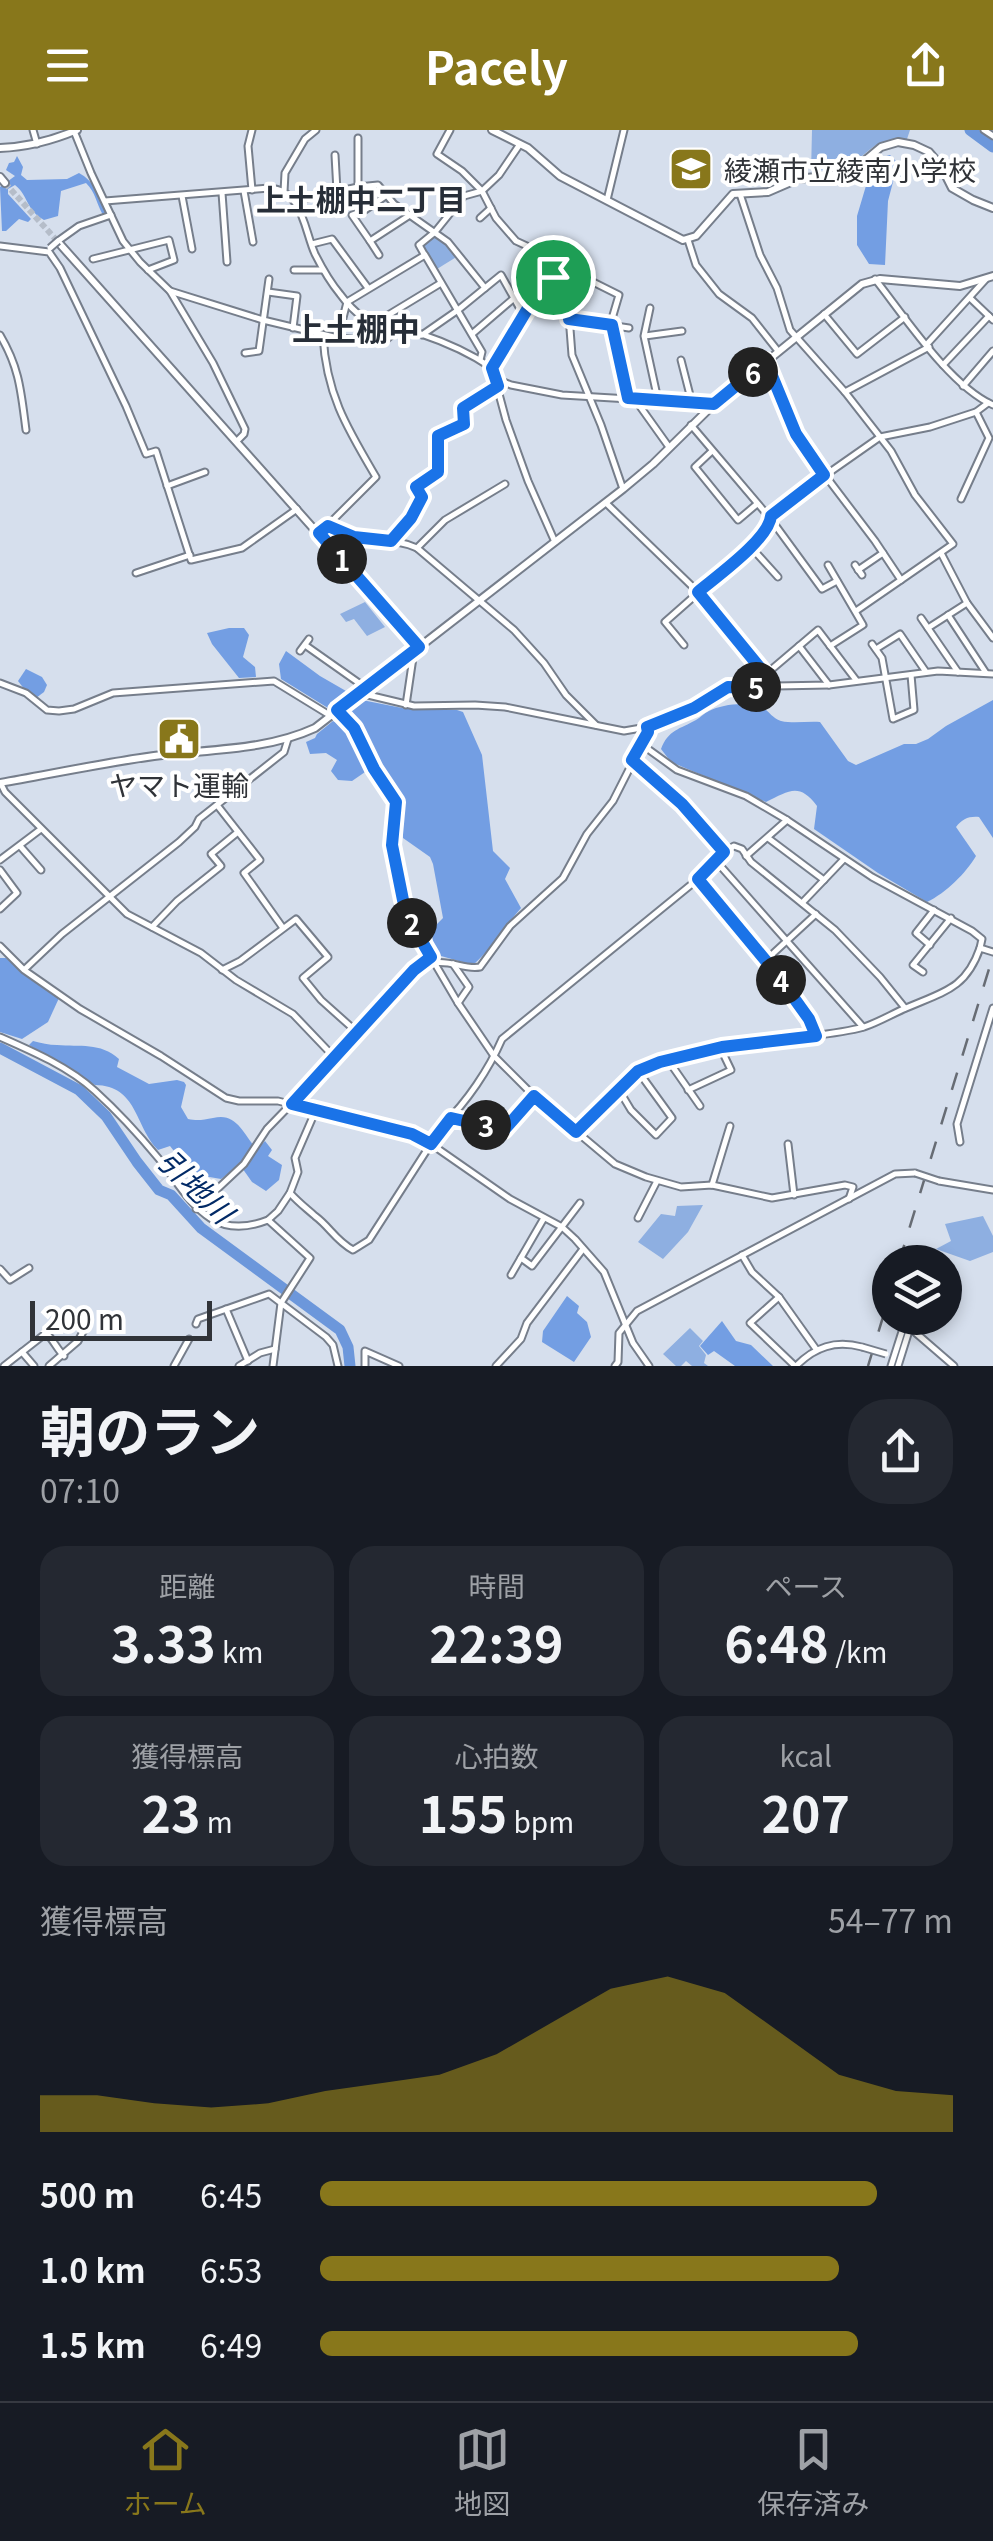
<!DOCTYPE html>
<html lang="ja">
<head>
<meta charset="utf-8">
<style>
  body { margin:0; font-family:Georgia,"Noto Sans JP",serif; background:#242831; color:#f1f3f6; height:100vh; display:flex; flex-direction:column; font-size:38px; white-space:nowrap }
  * { box-sizing:border-box; margin:0 }
  p { font-size:32px; color:#9ea1a6 }
  .icon { flex:none; width:55px; height:55px; fill:none; stroke:currentColor; stroke-width:2; stroke-linecap:round; stroke-linejoin:round }
  .map { position:relative; height:1236px; overflow:hidden }
  .drawer { display:flex; flex-direction:column; background:#171b24; flex:1 }
  .drawer>* { flex:none }
  .fabs { position:absolute; left:872px; top:1115px; display:grid; gap:20px }
  .fabs a { display:grid; place-items:center; width:90px; height:90px; border-radius:50%; background:#171b24; box-shadow:0 5px 15px #0003; font-size:50px }
  .scale { position:absolute; left:30px; bottom:25px; width:182px; box-sizing:border-box; padding-left:10px; border:5px solid #303338; border-top:0; font-size:28px; line-height:35px; white-space:nowrap; color:#303338; -webkit-text-stroke:8px #fff; paint-order:stroke }
  .pin { position:absolute; display:grid; place-items:center; width:85px; height:85px; color:#fff; margin:-42px; border:5px solid #fff; border-radius:50%; box-shadow:0 2px 10px #0007 }
  .km { position:absolute; width:50px; height:50px; margin:-25px; border-radius:50%; background:#222; color:#fff; font-size:28px; line-height:50px; text-align:center }
  .round { display:grid; place-items:center; flex:none; width:105px; height:105px; border-radius:40px; background:#242831 }
  .summary { display:flex; align-items:center; justify-content:space-between; height:170px; padding:0 40px }
  h1 { font-size:55px; font-weight:700; line-height:75px }
  .figures { display:grid; grid-template-columns:repeat(3,1fr); gap:15px; height:170px; padding:10px 40px }
  .figures div { display:grid; align-content:center; border-radius:25px; background:#242831; text-align:center }
  .figures b { font-size:50px; font-weight:700 }
  .figures small { font-size:28px; font-weight:400 }
  .figures p { font-size:28px }
  .chart { height:280px; padding:20px 40px }
  .chart p { display:flex; justify-content:space-between }
  .chart svg { width:100%; height:180px; margin-top:10px; fill:#88771b; opacity:.7 }
  ul { padding:0 40px; list-style:none; font-size:32px }
  li { display:grid; grid-template-columns:160px 120px 1fr; align-items:center; height:75px }
  li i { height:25px; border-radius:12px; background:#88771b }
  header { display:flex; justify-content:space-between; align-items:center; height:130px; padding:0 40px; background:#88771b; color:#fff; font-size:45px; font-weight:700 }
  .tabs { display:flex; justify-content:space-around; align-items:center; height:140px; border-top:2px solid #363941; background:#171b24; font-size:28px; color:#9ea1a6 }
  .tabs a { display:grid; justify-items:center; gap:5px }
  .tabs .on { color:#88771b }
  .map>svg:first-child { display:block }
  .green { fill:#8eafe1 }
  .forest { fill:#739ee3 }
  .lines { fill:none; stroke-linecap:round; stroke-linejoin:round }
  .river { stroke:#6c97db; stroke-width:11 }
  .tertiary-tunnel { stroke:#b5bdc9; stroke-width:6; stroke-dasharray:6 3; stroke-linecap:butt }
  .minor-casing { stroke:#767e8b; stroke-width:9 }
  .tertiary-casing { stroke:#767e8b; stroke-width:10 }
  .minor { stroke:#fff; stroke-width:5 }
  .tertiary { stroke:#fff; stroke-width:6 }
  .rail { stroke:#676c74; stroke-width:2.5; stroke-dasharray:18 18; stroke-linecap:butt }
  .minor-bridge-casing { stroke:#767e8b; stroke-width:9; stroke-linecap:butt }
  .minor-bridge { stroke:#fff; stroke-width:5 }
  .route-casing { stroke:#fff; stroke-width:20 }
  .route { stroke:#1a73e8; stroke-width:12 }
  .labels { text-anchor:middle; dominant-baseline:central; stroke-width:8; stroke-linejoin:round; paint-order:stroke }
  .poi-label { font-size:28px; fill:#303338; stroke:#fff; text-anchor:start }
  .neighbourhood-label { font-size:30px; font-weight:bold; fill:#272e38; stroke:#fff }
  .water-label { font-size:30px; font-style:italic; fill:#022a66; stroke:#fff }
  .quarter-label { font-size:32px; font-weight:bold; fill:#272e38; stroke:#fff }
</style>
</head>
<body>
<header><svg class="icon" aria-label="menu" viewBox="0 0 24 24"><path d="M4 6h16M4 12h16M4 18h16"/></svg>Pacely<svg class="icon" aria-label="share" viewBox="0 0 24 24"><path d="M12 15V3M7 8l5-5 5 5M5 13v7h14v-7"/></svg></header>
<div class="map">
<svg width="993" height="1236" viewBox="0 0 993 1236">
  <rect width="100%" height="100%" fill="#d6dfed"/>
  <!-- green -->
  <g class="green">
    <path d="M812,0H910L907,9C869,9 873,23 845,37C835,42 823,42 811,43Z"/>
    <path d="M435,107L447,113L458,126L437,139L424,119L425,114Z"/>
    <path d="M365,472L385,497L367,506L354,489L346,492L340,484Z"/>
    <path d="M703,1075L688,1102L663,1129L638,1112L661,1084L675,1086L677,1076Z"/>
    <path d="M983,1086L993,1106V1122L970,1131L936,1119L951,1111L945,1094Z"/>
    <path d="M690,1198L703,1211L699,1216L706,1225L704,1233L708,1236H692L686,1231L681,1236H676L663,1224Z"/>
  </g>
  <!-- forest -->
  <g class="forest">
    <path d="M890,25L898,33L888,71L885,135L869,134L857,115V86L871,39L883,27Z"/>
    <path d="M17,26L23,37L21,45L27,50L67,49L79,43C94,51 100,66 106,81L105,84L103,85C96,73 96,63 86,53L61,61L58,86L44,90C26,80 28,65 15,55L8,59V64L31,89L28,92L19,89L6,101H2L0,57L15,46L6,40L9,33L14,32Z"/>
    <path d="M229,498H244L249,505L243,527L255,537L256,547L239,548L212,514L207,503Z"/>
    <path d="M286,521L320,546L346,561L345,564L328,578L281,549L279,534Z"/>
    <path d="M26,539L42,547L47,555L44,562L36,568L25,560L18,551Z"/>
    <path d="M357,569L407,579L457,580L463,582L482,625L493,721L510,738L505,749L521,778C504,797 492,819 473,835L441,826L433,813L432,799L443,788L433,734L430,727L403,708L402,677L379,631L347,578Z"/>
    <path d="M993,570V708L979,687C969,686 962,689 956,697L976,726C966,743 946,763 927,772L878,743L814,699L817,676C799,652 789,661 766,672L671,632L661,619C668,600 680,599 696,590C700,588 704,583 709,581C723,574 748,571 763,578C770,582 772,588 781,591C794,594 807,591 820,592L848,631L856,635L904,614H916L928,609L946,596Z"/>
    <path d="M333,591C353,600 357,623 368,640L352,651L338,650L331,641L337,630L326,623L310,624L306,612L315,608L317,604Z"/>
    <path d="M0,828H6L59,868L48,892L22,909L0,902Z"/>
    <path d="M33,911C41,913 49,915 57,915C80,917 100,912 119,929L117,937L149,954L177,950L184,952L186,955L181,977L188,989C197,991 203,990 213,988C237,982 242,1003 257,1019L265,1011L272,1020L268,1026L282,1035L279,1050L266,1061L252,1052L240,1035L221,1049L192,1044L170,1016L158,1020C134,995 138,956 95,955L29,915Z"/>
    <path d="M567,1166L579,1176L577,1183L587,1192L591,1207L574,1232L542,1212L543,1201Z"/>
    <path d="M722,1191L736,1211L751,1215L773,1236H735L714,1221L708,1225L700,1216Z"/>
  </g>
  <g class="lines">
    <!-- river -->
    <g class="river">
      <path d="M970,0L993,17"/>
      <path d="M0,918L79,960L106,986L137,1032L159,1060L171,1065L201,1098L340,1200L348,1217L350,1236"/>
    </g>
    <!-- tertiary-tunnel -->
    <path class="tertiary-tunnel" d="M5,53L59,113"/>
    <defs>
      <g id="minor">
        <path d="M33,0L37,14"/>
        <path d="M252,0L248,16L252,60"/>
        <path d="M450,0L437,24L462,41L482,61L496,88L516,111L529,117L537,125L560,158L568,173L572,225L601,295L623,359"/>
        <path d="M984,0L993,6"/>
        <path d="M74,1L91,43L123,111L140,132L170,161L213,233L245,299L244,304L237,311"/>
        <path d="M335,25L337,61"/>
        <path d="M358,57V8"/>
        <path d="M244,61L253,112"/>
        <path d="M284,62L285,43L305,9L316,0"/>
        <path d="M222,63L227,132"/>
        <path d="M740,64L760,125L777,158L790,200L845,262L891,321L915,365L953,414L901,450L875,411L806,320L796,304L766,231"/>
        <path d="M387,65L365,80L352,85L370,111L410,85"/>
        <path d="M182,66L192,119"/>
        <path d="M607,70L624,0"/>
        <path d="M105,71L269,58C303,60 304,100 315,124C322,138 330,152 340,164C353,182 374,200 397,202C406,202 412,202 421,204C445,212 470,223 492,238L506,290L528,351L555,412"/>
        <path d="M294,71L358,57L378,55L394,74L448,112L485,158"/>
        <path d="M480,88L491,78"/>
        <path d="M688,110L696,135L719,164L752,188L778,221"/>
        <path d="M58,111L79,96L111,85"/>
        <path d="M370,111L379,125"/>
        <path d="M312,114L332,109L368,158"/>
        <path d="M0,116L49,122L60,138L126,276L146,324L156,321L191,430L242,418L297,379"/>
        <path d="M424,124L419,115L435,102L464,66L482,61L499,45L520,14"/>
        <path d="M93,129L169,110L174,130L148,140"/>
        <path d="M294,140H323"/>
        <path d="M583,147L619,165L611,192L628,268"/>
        <path d="M875,149C905,187 950,256 993,275"/>
        <path d="M170,161L263,190L338,208L374,211L386,210L395,202"/>
        <path d="M268,162L297,166L293,198"/>
        <path d="M970,168L993,190"/>
        <path d="M650,178L644,206L658,270"/>
        <path d="M824,184L857,224L905,187"/>
        <path d="M569,189L629,198"/>
        <path d="M375,193L441,153"/>
        <path d="M472,204L513,169"/>
        <path d="M0,205C20,239 21,262 26,300"/>
        <path d="M323,205C326,264 347,298 376,347L328,395"/>
        <path d="M422,205L458,180L501,145L524,186"/>
        <path d="M645,206L682,201"/>
        <path d="M338,208L347,172L425,125L482,222L480,230"/>
        <path d="M928,213L986,149"/>
        <path d="M245,223L259,221L269,149"/>
        <path d="M681,230L692,273"/>
        <path d="M943,235L989,186"/>
        <path d="M492,238L537,163L553,147"/>
        <path d="M496,249L511,255L562,265L714,274"/>
        <path d="M963,256L993,221"/>
        <path d="M845,262L929,217"/>
        <path d="M634,268L669,317"/>
        <path d="M691,295L770,388L822,459L837,451"/>
        <path d="M712,321L695,337L738,390L757,374"/>
        <path d="M167,356L205,342"/>
        <path d="M961,369L989,308L976,282"/>
        <path d="M606,373L698,462L765,545L769,558"/>
        <path d="M770,388L800,363L880,307L930,297L976,282L988,273"/>
        <path d="M319,403L328,396C343,403 359,409 376,411C392,412 402,411 417,418L514,500L544,533L566,565L596,595"/>
        <path d="M391,411L411,388L422,367L417,357L438,342V306L464,294L463,277L498,256"/>
        <path d="M750,416L778,447"/>
        <path d="M417,418L445,390L505,354"/>
        <path d="M941,423L967,473L993,508"/>
        <path d="M828,435L863,495L830,516"/>
        <path d="M855,435L862,445"/>
        <path d="M858,440L883,423"/>
        <path d="M136,443L190,425"/>
        <path d="M856,481L901,450"/>
        <path d="M948,485L986,543"/>
        <path d="M921,488L958,542"/>
        <path d="M928,498L967,473"/>
        <path d="M872,514L882,528L893,589L914,580L911,545"/>
        <path d="M305,515L366,558"/>
        <path d="M684,515L665,492L758,410L772,391"/>
        <path d="M799,516L829,555"/>
        <path d="M876,519L900,504L926,542"/>
        <path d="M300,521L309,509"/>
        <path d="M765,545L818,500L856,550"/>
        <path d="M0,553L26,563L47,580L59,581L74,579L113,563L274,551L331,586"/>
        <path d="M362,561L368,565L414,576L475,575L505,577L624,601L647,597L694,578L728,557L829,555L938,541L993,544"/>
        <path d="M406,575L414,521"/>
        <path d="M337,580L354,598L374,639L396,672L392,715L394,727L406,781L414,798L458,873L494,926L534,966L615,1034L646,1047L681,1057L712,1055L772,1068L845,1055L853,1057L849,1069"/>
        <path d="M641,614L677,640L746,666L787,690L872,747L972,801L982,809L980,818L993,822"/>
        <path d="M632,630L682,674L724,722"/>
        <path d="M1,654L5,662L127,784L201,823L236,850L293,884L335,928"/>
        <path d="M217,675L260,730L244,743L283,798"/>
        <path d="M768,708L824,750"/>
        <path d="M20,716L41,740"/>
        <path d="M746,726L787,690"/>
        <path d="M0,730L41,699"/>
        <path d="M716,731L863,897"/>
        <path d="M0,740L17,763L0,779"/>
        <path d="M698,749L776,843L809,889L817,906"/>
        <path d="M802,773L844,729"/>
        <path d="M152,797L177,771L221,736L211,724L238,702"/>
        <path d="M930,815L916,803L934,780"/>
        <path d="M0,816L24,840L80,879L161,926L226,968L239,971H278L412,1004L431,1014L510,1069L562,1097L575,1109L604,1142L633,1213L649,1236"/>
        <path d="M766,830L816,784"/>
        <path d="M434,833C451,830 465,840 480,837L510,796L563,748L587,704L613,671L648,602L647,597"/>
        <path d="M453,834L469,857L458,873"/>
        <path d="M25,839L62,804L179,712L195,697L199,689L284,622L288,609"/>
        <path d="M222,840L240,831L296,789L328,827L303,848L321,870L359,904"/>
        <path d="M923,842L913,835L951,788"/>
        <path d="M0,907C32,921 69,937 95,961C117,981 140,1006 159,1029C190,1068 209,1113 268,1090L310,1128L281,1173L273,1236"/>
        <path d="M668,930L700,976"/>
        <path d="M619,960L631,980L656,1005L672,988L638,941"/>
        <path d="M688,960L731,940L720,917"/>
        <path d="M451,988L505,1000L534,966"/>
        <path d="M576,1001C592,986 625,947 644,939C691,918 744,914 795,908C818,905 842,903 864,897C879,892 892,884 906,878C943,862 966,859 980,818"/>
        <path d="M960,1012L957,994L993,878"/>
        <path d="M788,1014L794,1065"/>
        <path d="M939,1051L993,1060"/>
        <path d="M712,1055L730,996"/>
        <path d="M290,1063C298,1072 306,1078 315,1086C330,1097 335,1110 353,1120L369,1110L443,995C467,972 489,939 502,909L698,749L724,722L734,716L742,719L751,732L835,800L880,847L905,878"/>
        <path d="M196,1079L244,1034L267,999L359,904L415,840L431,827"/>
        <path d="M638,1088L657,1051"/>
        <path d="M268,1090L278,1081L290,1063L298,1042L295,1028L315,982"/>
        <path d="M742,1125L752,1142L779,1167L816,1219"/>
        <path d="M521,1128L532,1136L580,1073"/>
        <path d="M0,1139L10,1150L29,1138"/>
        <path d="M511,1145L544,1088"/>
        <path d="M779,1167L750,1193L795,1236"/>
        <path d="M226,1179L248,1231"/>
        <path d="M196,1194L198,1189L269,1164L326,1207L333,1215L338,1236"/>
        <path d="M909,1197L954,1236"/>
        <path d="M22,1222L34,1236"/>
        <path d="M4,1236L45,1204H47C54,1211 57,1219 64,1226"/>
        <path d="M49,1236L78,1211L84,1200"/>
        <path d="M174,1236L189,1209"/>
        <path d="M239,1236L260,1223L275,1219"/>
        <path d="M365,1236V1221L399,1236"/>
        <path d="M496,1236L521,1209L527,1193L583,1119"/>
        <path d="M615,1236L618,1232L619,1203L637,1181L895,1044L915,1043"/>
        <path d="M796,1236C815,1217 835,1210 862,1217"/>
        <path d="M891,1236L905,1192L909,1188"/>
        <path d="M898,1236L913,1188"/>
      </g>
      <g id="tertiary">
        <path d="M492,0L528,18L560,46L683,110L696,106L733,64L768,62L798,49L841,44L857,37L881,17L898,12L914,15L929,22L941,36L952,58L973,70L993,78"/>
        <path d="M0,18C28,17 51,11 77,0"/>
        <path d="M0,47L5,53"/>
        <path d="M59,113L419,517"/>
        <path d="M0,653C51,644 103,633 154,626C208,619 265,621 315,598L623,359L653,334L714,274L862,154L880,149L960,156L993,146"/>
      </g>
    </defs>
    <!-- minor casing -->
    <use href="#minor" class="minor-casing"/>
    <!-- tertiary casing -->
    <use href="#tertiary" class="tertiary-casing"/>
    <!-- minor -->
    <use href="#minor" class="minor"/>
    <!-- tertiary -->
    <use href="#tertiary" class="tertiary"/>
    <!-- rail -->
    <g class="rail">
      <path d="M899,1132L993,826"/>
      <path d="M868,1236L890,1164"/>
    </g>
    <defs>
      <g id="minor-bridge">
        <path d="M50,118L58,111"/>
        <path d="M915,1043L939,1051"/>
        <path d="M862,1217L886,1224"/>
      </g>
    </defs>
    <!-- minor-bridge casing -->
    <use href="#minor-bridge" class="minor-bridge-casing"/>
    <!-- minor-bridge -->
    <use href="#minor-bridge" class="minor-bridge"/>
  </g>
  <g class="lines">
    <defs>
      <path id="route" d="M553,147L568,174L569,189L612,195L628,268L714,274L766,231L796,304L824,345L771,386C769,409 717,446 698,462L765,544L769,558L728,557L694,578L647,597L648,602L632,630L682,674L724,722L698,749L776,843L809,889L816,906L722,917L660,932L638,941L576,1002L534,966L504,1000L451,988L431,1014L412,1004L292,974L414,840L431,827L414,798L403,770L392,715L396,672L374,639L354,598L337,580L419,517L319,403L328,396L354,407L391,411L411,388L422,367L416,357L438,342V306L464,294L463,278L498,256L492,238L537,163Z"/>
    </defs>
    <!-- route casing -->
    <use href="#route" class="route-casing"/>
    <!-- route -->
    <use href="#route" class="route"/>
  </g>
  <!-- icons -->
  <defs>
    <symbol id="school-square" viewBox="-11 -11 22 22"><rect x="-9" y="-9" width="18" height="18" rx="4" fill="#88771b" stroke="#fff"/><path d="M0-5L7-2L0 1L-7-2ZM-4 1L0 2.5L4 1V4Q0 6-4 4Z" fill="#fff"/></symbol>
    <symbol id="civic-square" viewBox="-11 -11 22 22"><rect x="-9" y="-9" width="18" height="18" rx="4" fill="#88771b" stroke="#fff"/><path d="M-.6-6.5H3V-4.5H.6V-3L4-1V1h2V6H-6V1h2V-1L-.6-3ZM-1.2 2.5V6h2.4V2.5Z" fill="#fff"/></symbol>
  </defs>
  <g fill-rule="evenodd">
    <use href="#school-square" x="666" y="14" width="50" height="50"/>
    <use href="#civic-square" x="154" y="584" width="50" height="50"/>
  </g>
  <g class="labels">
    <!-- poi labels -->
    <g class="poi-label">
      <text x="724" y="39">綾瀬市立綾南小学校</text>
      <text x="179" y="654" text-anchor="middle">ヤマト運輸</text>
    </g>
    <!-- neighbourhood labels -->
    <g class="neighbourhood-label">
      <text x="361" y="68">上土棚中二丁目</text>
    </g>
    <!-- water labels -->
    <g class="water-label">
      <text transform="translate(197 1055) rotate(44)">引地川</text>
    </g>
    <!-- quarter labels -->
    <g class="quarter-label">
      <text x="356" y="197">上土棚中</text>
    </g>
  </g>
</svg>
<div class="fabs">
<a><svg class="icon" aria-label="layers" viewBox="0 0 24 24"><path d="M12 4l9 5-9 5-9-5zM3 14l9 5 9-5"/></svg></a>
</div>
<div class="scale">200 m</div>
<div class="pin" style="left:553px;top:147px;background:#1e9e55"><svg class="icon" aria-label="arrive" viewBox="0 0 24 24"><path d="M6 21V4h12l-3 4 3 4H6"/></svg></div>
<b class="km" style="left:342px;top:429px">1</b>
<b class="km" style="left:412px;top:793px">2</b>
<b class="km" style="left:486px;top:995px">3</b>
<b class="km" style="left:781px;top:850px">4</b>
<b class="km" style="left:756px;top:557px">5</b>
<b class="km" style="left:753px;top:242px">6</b>
</div>
<section class="drawer">
<div class="summary"><div><h1>朝のラン</h1><p>07:10</p></div><a class="round"><svg class="icon" aria-label="share" viewBox="0 0 24 24"><path d="M12 15V3M7 8l5-5 5 5M5 13v7h14v-7"/></svg></a></div>
<div class="figures">
<div><p>距離</p><b>3.33<small> km</small></b></div>
<div><p>時間</p><b>22:39</b></div>
<div><p>ペース</p><b>6:48<small> /km</small></b></div>
</div>
<div class="figures">
<div><p>獲得標高</p><b>23<small> m</small></b></div>
<div><p>心拍数</p><b>155<small> bpm</small></b></div>
<div><p>kcal</p><b>207</b></div>
</div>
<div class="chart"><p><span>獲得標高</span>54–77 m</p>
<svg viewBox="0 0 160 44" preserveAspectRatio="none"><path d="M0 44V35L10 35L20 37L30 38L40 37L50 34L60 32L70 30L80 25L90 17L100 9L110 6L120 10L130 20L140 30L150 34L160 35V44z"/></svg>
</div>
<ul>
<li><b>500 m</b>6:45<i style="width:88%"></i></li>
<li><b>1.0 km</b>6:53<i style="width:82%"></i></li>
<li><b>1.5 km</b>6:49<i style="width:85%"></i></li>
</ul>
</section>
<nav class="tabs">
<a class="on"><svg class="icon" aria-label="home" viewBox="0 0 24 24"><path d="M3 11l9-7 9 7M6 9v11h12V9"/></svg>ホーム</a>
<a><svg class="icon" aria-label="map" viewBox="0 0 24 24"><path d="M3 6l6-2 6 2 6-2v14l-6 2-6-2-6 2zM9 4v14M15 6v14"/></svg>地図</a>
<a><svg class="icon" aria-label="saved" viewBox="0 0 24 24"><path d="M7 4h10v16l-5-4-5 4z"/></svg>保存済み</a>
</nav>
</body>
</html>
